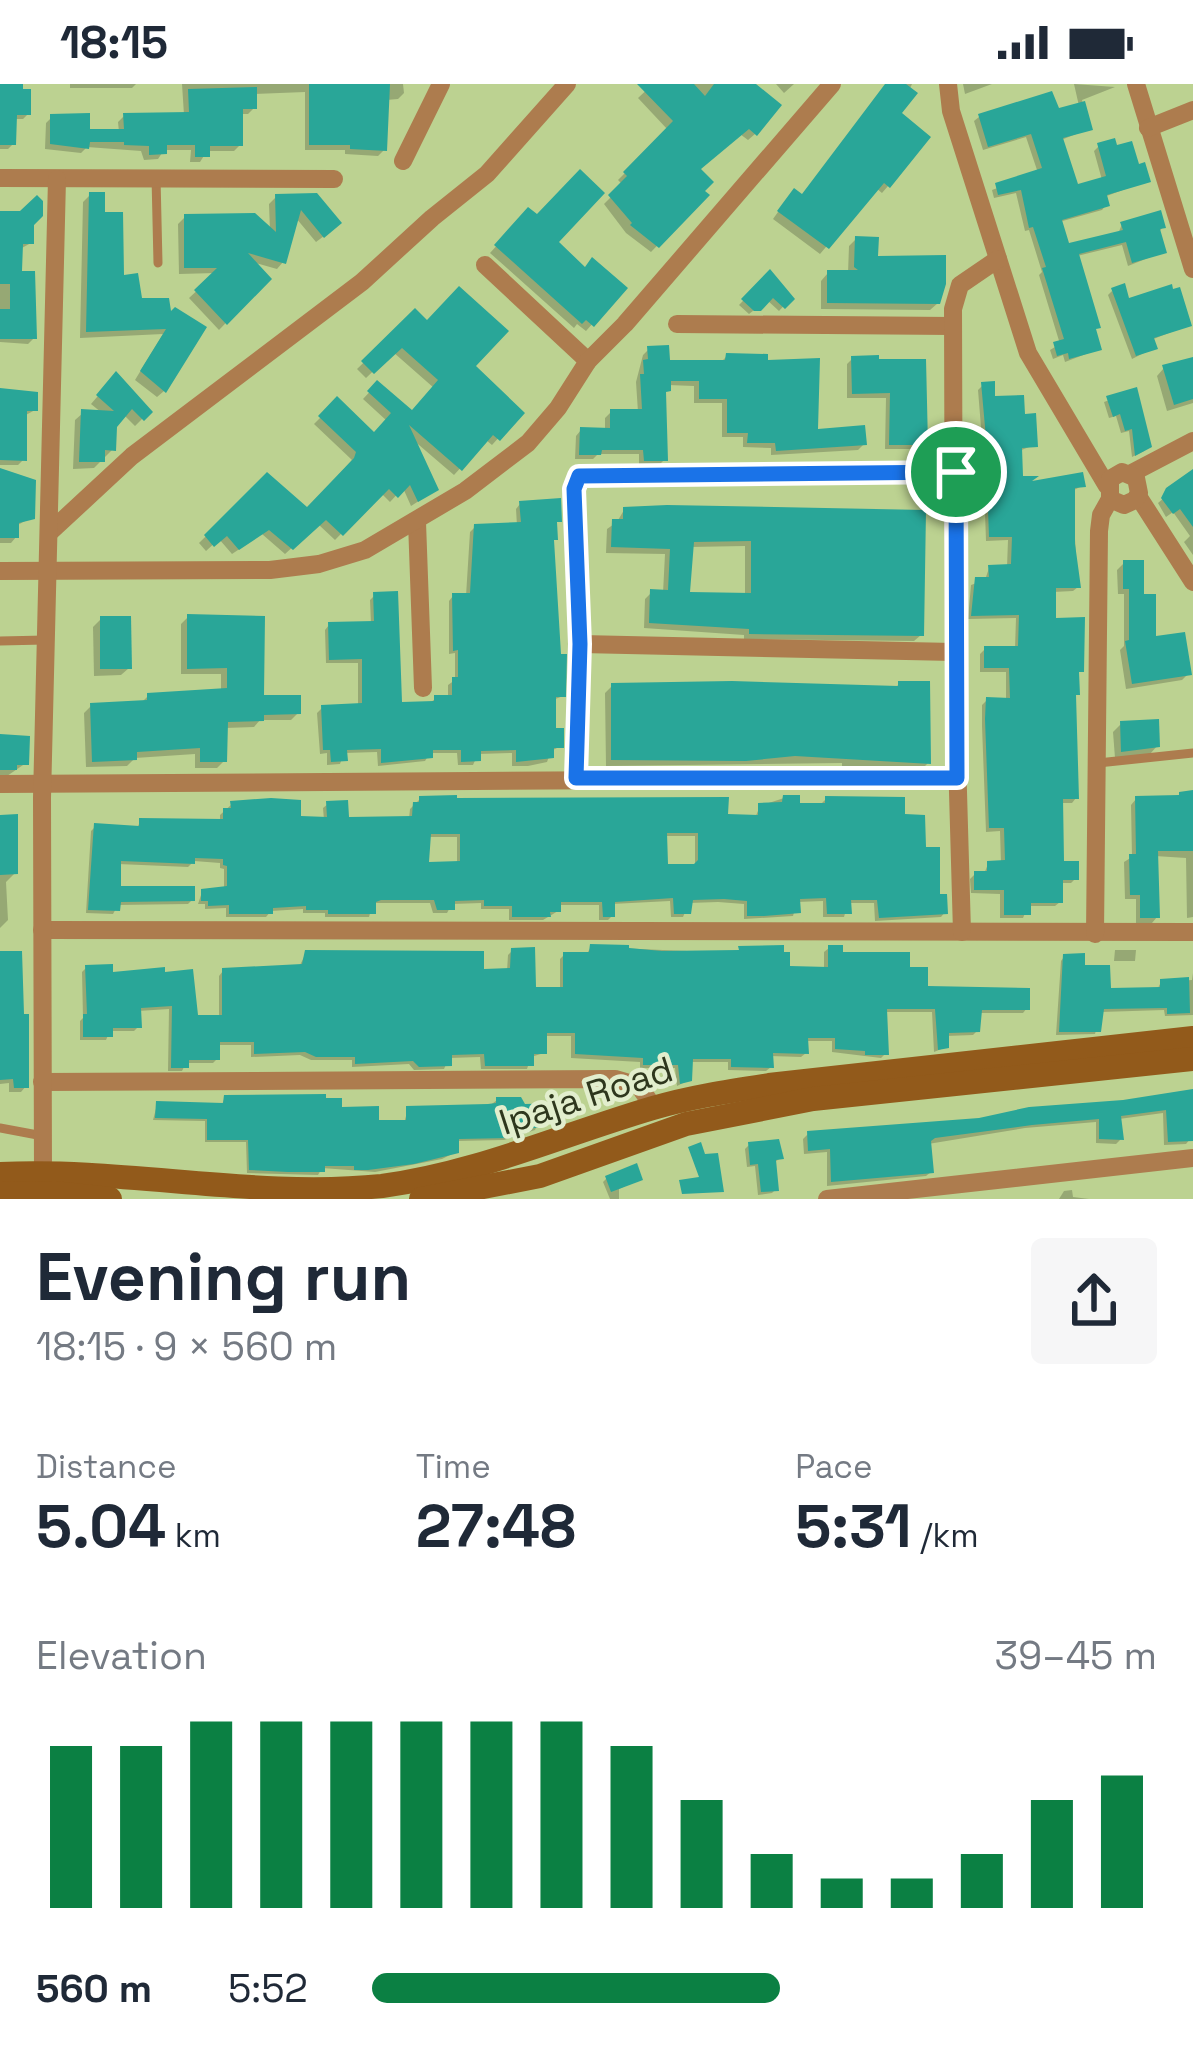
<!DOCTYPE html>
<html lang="en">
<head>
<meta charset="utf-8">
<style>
  body { margin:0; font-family:"Space Grotesk",sans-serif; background:#f6f6f7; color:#1f2937; height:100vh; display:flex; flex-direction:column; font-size:45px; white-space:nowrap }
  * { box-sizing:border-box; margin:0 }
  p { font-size:39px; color:#747a83 }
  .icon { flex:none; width:66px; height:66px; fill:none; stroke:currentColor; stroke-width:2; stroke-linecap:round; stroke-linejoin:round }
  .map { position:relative; height:1115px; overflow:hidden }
  .sheet { display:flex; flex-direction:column; background:#fff; flex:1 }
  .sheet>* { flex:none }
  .pin { position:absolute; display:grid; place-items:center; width:102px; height:102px; color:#fff; margin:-51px; border:6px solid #fff; border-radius:50%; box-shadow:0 3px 12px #0007 }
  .round { display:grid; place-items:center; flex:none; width:126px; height:126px; border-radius:12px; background:#f6f6f7 }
  .overview { display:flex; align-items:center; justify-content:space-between; height:204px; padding:0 36px }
  h1 { font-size:66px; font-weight:700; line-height:90px }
  .figures { display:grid; grid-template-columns:repeat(3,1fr); gap:18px; height:204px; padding:12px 36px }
  .figures div { display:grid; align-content:center }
  .figures b { font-size:60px; font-weight:700 }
  .figures small { font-size:33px; font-weight:400 }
  .figures p { font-size:33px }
  .chart { height:336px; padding:24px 36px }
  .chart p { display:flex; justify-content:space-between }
  .chart svg { width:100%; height:216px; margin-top:12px; stroke:#0b8043; stroke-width:6 }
  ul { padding:0 36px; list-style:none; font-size:39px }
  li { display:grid; grid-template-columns:192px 144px 1fr; align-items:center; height:90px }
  li i { height:30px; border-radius:15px; background:#0b8043 }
  .status { display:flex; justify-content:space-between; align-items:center; height:84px; padding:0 60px; background:#fff; direction:ltr }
  .status svg { height:33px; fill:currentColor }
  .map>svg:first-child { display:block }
  .shadow { fill:#0003; fill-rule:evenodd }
  .building { fill:#29a698; fill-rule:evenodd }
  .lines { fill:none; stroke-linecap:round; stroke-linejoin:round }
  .lane { stroke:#ad7c4e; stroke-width:9 }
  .street { stroke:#ad7c4e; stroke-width:18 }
  .secondary { stroke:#925a1b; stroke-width:24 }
  .route-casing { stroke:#fff; stroke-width:24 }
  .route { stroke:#1a73e8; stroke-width:15 }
  .labels { text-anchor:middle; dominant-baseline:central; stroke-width:9; stroke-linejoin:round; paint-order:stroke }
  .street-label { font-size:36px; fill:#2e371d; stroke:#e2eecd }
</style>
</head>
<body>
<div class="status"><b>18:15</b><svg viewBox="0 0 49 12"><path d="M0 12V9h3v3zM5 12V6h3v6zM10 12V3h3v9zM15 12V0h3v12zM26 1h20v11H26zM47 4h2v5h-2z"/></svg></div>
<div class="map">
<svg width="1193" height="1115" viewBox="0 0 1193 1115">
  <rect width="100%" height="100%" fill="#bcd291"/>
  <!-- shadow -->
  <g class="shadow">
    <path d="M0,0H20L28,30L23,35H14L13,60L8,65H0Z"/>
    <path d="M70,0H136L132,4H70Z"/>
    <path d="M182,0H403L404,9L398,15L386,16L384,66L378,72L345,70V66H305V8L254,10V24L248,30H240V61L234,67H207L200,78H190L191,66H164L158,75L144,76L141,67L87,63L81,69L45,65L46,39L52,33L87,48H119L118,38L124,32L184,31Z"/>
    <path d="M653,0H751L755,50L748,56L740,50L697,85L706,111L651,168L626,149L604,120L623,101L618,96L668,46L638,14Z"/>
    <path d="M776,0H794L784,9Z"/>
    <path d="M887,0H912L898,30L926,53L888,102L882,109L876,104L820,170L773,135L788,114L801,113Z"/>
    <path d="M963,0H992L965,10Z"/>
    <path d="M1074,0L1115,3L1082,16L1089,45L1061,56L1076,104L1102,96L1094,67L1099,62L1137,84L1147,97L1104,113L1106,121L1102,126L1059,138L1067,162L1118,150L1122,140L1163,143L1158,149L1163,168L1128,182L1122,161L1077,172L1099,265L1065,278L1063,271L1053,275L1050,266L1060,260L1039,191L1042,188L1029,146L1025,147L1016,109L994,114L992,106L1038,89L1026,53L983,66L974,37L979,33L1057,28L1079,22Z"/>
    <path d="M90,111L102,131L121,195L139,217L168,233L164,307L157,313L135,296L163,250L80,254L83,118Z"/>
    <path d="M316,112L332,146L316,158L296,134L283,178L277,185L252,178L268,195L219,246L189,214L216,189L179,190L178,140L185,133L270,147L269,120L276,113Z"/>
    <path d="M528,127L584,186L624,204L586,247L577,240L574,244L490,169Z"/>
    <path d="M0,130L31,139V159L20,165L19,190L34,254L28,260L0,258Z"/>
    <path d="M856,155L875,175L938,219L930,226L821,225V197L828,189H848L849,162Z"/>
    <path d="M770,189L790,215L779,227L767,216L749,230L739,221Z"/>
    <path d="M1112,207L1127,218L1189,241L1151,256L1154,264L1132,275L1108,211Z"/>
    <path d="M415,229L521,329L492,361L486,356L454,391L412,355L436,406L411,422L403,404L390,418L381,409L335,456L318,440L285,470L262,450L232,470L219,455L206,467L199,459L267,392L306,427L352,376L314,340L337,317L374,352L387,337L363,315L377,300L412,330L434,304L393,268L366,294L357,285Z"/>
    <path d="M649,265L667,279H720L727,272L815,348L864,360L858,366L771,371V364L743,363V353H722V319H694V302L668,301L663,312L665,375L659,381H639V370H598L593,375H575L576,352L581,346L605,347V334L611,328H638L636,298L643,271Z"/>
    <path d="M852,275L923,278L925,360L919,365H885L886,314H847V280Z"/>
    <path d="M1193,276V319L1167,327L1157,292L1164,284Z"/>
    <path d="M116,291L149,328L135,342L124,331L114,342L113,365L94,384L73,385L75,336L83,329H102L91,320Z"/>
    <path d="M983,301L993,315L1022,333L1034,361L1019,367L1020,395L1025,401L1082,402L1072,407L1078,503L1073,507L1053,508V538L1081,586L1076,591L1073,613L1076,714L1072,719H1060L1061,780L1076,794L1071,799H1060V818L1055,822H1028L1023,834H1000V810L971,809L970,795L975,790H984L988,780H1001L1000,747L986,748L982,642V621L987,616L1006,617V588H980V570L985,565H1015L1016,534L968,535L971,501L985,496L989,484L1007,483L1008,456L986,457L985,428H971V414L982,409V400L991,396V368H983L978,306Z"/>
    <path d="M0,306L35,326L24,332V375L18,381H0Z"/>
    <path d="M1135,307L1144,367L1132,373L1129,347L1121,349L1116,332L1109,334L1104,318Z"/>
    <path d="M0,387L32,433L16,442V453L11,459H0Z"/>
    <path d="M1193,389V471L1184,458L1190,452L1173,428L1166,433L1158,419Z"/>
    <path d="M520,420L559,436L554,441L551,458L563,612L553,616V647L561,662L551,667L547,678L528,682H512V669L478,670L473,681H458L457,669H430L425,677L378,682L377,668L344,669L340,680L327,681V669L320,670L317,629L322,624L358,622V579H326L325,546L329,541L371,540L370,516L375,511L399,621L429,620L436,614H448V601L455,596V569L449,570V517L453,512H466L470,448L475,443L517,442L516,425Z"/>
    <path d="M770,424L921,551L914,557L744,555V551L644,544L645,515L652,508L663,509L665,470L606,469L607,445L617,438L624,426ZM745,462V512L687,511L690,463Z"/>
    <path d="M1124,479L1141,513L1153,555L1188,590L1182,596L1126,605L1120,566L1124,562V510H1118L1117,486Z"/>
    <path d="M188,533L261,614L298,629L291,636H260L254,643L225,644L224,677L217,684H195V670L135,674L127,682L86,683L84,629L91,622L141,619L148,612L221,608V590H181V540Z"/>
    <path d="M101,535L129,584L121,591L94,592L93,543Z"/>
    <path d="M899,600L928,679L921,686H893V682L842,683V679L606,682L605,609L612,602L894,605Z"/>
    <path d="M1121,640L1157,662L1150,670L1115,674L1113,648Z"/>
    <path d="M0,653L26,679L7,692H0Z"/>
    <path d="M1193,709V833L1187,834L1186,774L1155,772L1157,833L1152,839H1136V815H1125L1124,778L1132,773L1131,721L1136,715L1176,714Z"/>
    <path d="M784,714L797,722L822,719L826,715L902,733L923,766L945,828L941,833L875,837L874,819H848L844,833H823V817L797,818L793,832L744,835V820L718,818L689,819L683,833H671L670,817L612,820V832L608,836H599V821H558V827L543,836H509V825H481V819L452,820L447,829H433L430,819H373L369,833H325V829H303V825L271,827L266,833H226V824L205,825V820H198L202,808L224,806V785L220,784V779L194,777L188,783L118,780V805L192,816L188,820L118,821L113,830L86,829L91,747L96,742L136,745L141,737L220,738V731L232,720L298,735L324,736L323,724L328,720L346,736L409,735L410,725L420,715L755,734L760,722ZM664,752H695V783H665ZM428,753H457V780L426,781Z"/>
    <path d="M0,734L15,789L6,798L8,836L0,844Z"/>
    <path d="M591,863L735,869L740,865L788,885L824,886V868L829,864L840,871L907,886L925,905L1027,924L1023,929H979L977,947L973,951L946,952V963L934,968L932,928H884L886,969L881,974L832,968V957H805L806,969L801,973L770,972L771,983L766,987L728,986V978H690L689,996L677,1002L675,984H640V978L571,974V952H544V969L531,973L527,985H481L480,973L449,974L444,985L414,986L409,980L352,983V976H311L300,971L251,973V961H217V975L213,979H186L182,987H168L169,925L138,927L139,942L134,947H110L106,956H80V937L83,934L82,888L86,884L111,892L162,886L195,934H219V892L223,887L299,883L306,869L507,887L508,871L512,867L533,906H560V875L564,871H586Z"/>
    <path d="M1136,866L1135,877H1114L1115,866Z"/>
    <path d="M1064,873L1108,907L1157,906L1161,898L1192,896L1193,889V931L1165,932L1164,926L1101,928L1095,950L1056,951L1061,877Z"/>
    <path d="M0,894L26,1002L21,1008H9V999L0,1000Z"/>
    <path d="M1193,1008L1190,1055L1186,1060L1164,1061L1163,1029L1119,1035L1121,1055L1116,1060L1096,1059V1038L1025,1044L928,1060L931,1088L926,1092L827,1102V1068L804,1070L803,1055L808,1050L979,1037Z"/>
    <path d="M225,1014L339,1026L376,1039H404L408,1025L488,1023L497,1016L558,1035L538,1039L535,1046L504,1056L456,1057V1068L442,1075L375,1088L322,1084L318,1091L247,1089L246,1058H205V1037L153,1036L157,1021L221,1022Z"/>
    <path d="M749,1061L781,1074L773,1079L776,1105L772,1109L758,1111L755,1082L747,1083L745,1065Z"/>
    <path d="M607,1094L640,1095L619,1105V1115H610L603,1098Z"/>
    <path d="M1072,1106L1073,1113L1089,1115H1059L1064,1107Z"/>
  </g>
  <!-- building -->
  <g class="building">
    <path d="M0,0H23V5H31V31H17L16,61H0Z"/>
    <path d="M309,0H390L387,67L350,65V61H309Z"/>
    <path d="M637,0H694L705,12L714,0H756L782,21L757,52L749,45L701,85L714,98L705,107L710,111L659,164L630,141L632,139L608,111L627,92L623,88L673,37Z"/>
    <path d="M885,0H906L918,9L902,29L931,53L890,104L884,99L829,165L777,127L794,104L802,110Z"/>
    <path d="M257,3V25H243V62H210V73H195V61H167V70L149,71V62L124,61V58H90L89,65L50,60V30L90,29V45H124L123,29L189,28L188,5Z"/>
    <path d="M1052,7L1059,24L1085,17L1093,46L1063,54L1078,100L1106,92L1097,59L1115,54L1117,61L1132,57L1139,80L1145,78L1151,98L1107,111L1110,122L1062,136L1069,159L1123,146L1120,138L1161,126L1166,144L1160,145L1167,169L1132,179L1126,158L1079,170L1101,244L1096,245L1102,266L1069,275L1068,269L1057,272L1053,258L1064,255L1042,184L1046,183L1033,143L1029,144L1021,106L998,111L995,99L1042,84L1031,50L988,63L978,30Z"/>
    <path d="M580,85L605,109L559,158L585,183L592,173L628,204L594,243L586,236L582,240L494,161L528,123L537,130Z"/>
    <path d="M89,108H105V128H123L124,191L138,189L142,214H169L171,227L175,223L207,243L166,309L140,287L166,245L86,248Z"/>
    <path d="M317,109L342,139L324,154L301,126L286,180L248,169L272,195L227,241L194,206L217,184H184V130L255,129L276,148L275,110Z"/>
    <path d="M37,111L43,117V132L34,141V160H23L22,187H35L37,255H0V225H10V200H0V127H20Z"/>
    <path d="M855,152L879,153L878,172L946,171V200L940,220L827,219V186H858L854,183Z"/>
    <path d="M770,185L795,215L785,225L773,214L761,227H754L741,215Z"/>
    <path d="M1125,199L1129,214L1172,200L1173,205L1180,203L1192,242L1154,254L1158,265L1136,272L1111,204Z"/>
    <path d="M459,202L509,247L476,282L525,329L500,357L493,351L462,387L409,341L439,406L418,418L410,401L398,414L389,405L343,452L326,436L293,466L269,446L239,466L227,452L214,463L204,451L267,388L307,423L354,374L356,368L318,332L337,312L374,348L391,329L367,307L377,296L412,326L438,296L402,264L374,290L361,277L415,224L427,236Z"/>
    <path d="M669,261L670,276H725L726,269L768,270V276L820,274L818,345L865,341L867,361L776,367L775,359H747L748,349H727V315H699V297H671V307L666,308L668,377H644L643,366H602L601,371H579L580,343L610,344V325H642L640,290H644L643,276L648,275L647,262Z"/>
    <path d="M879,271V275H926L928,361H889L890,309L852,310L851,272Z"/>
    <path d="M1193,273V315L1174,321L1162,281Z"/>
    <path d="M116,287L153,328L144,337L132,325L117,343L116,367L105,366V378H79L81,325L114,327L96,311Z"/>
    <path d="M995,297V312L1024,311L1025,330L1036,329L1038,363L1022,364L1023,392H1039L1032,397L1083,388L1086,403L1075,404V460L1081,504H1056V534L1085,533L1084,588H1079L1080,611H1076L1079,715H1063L1064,777H1079V796H1063V819H1031V831H1004V806H974V787H987V777L1005,776L1004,744H989L985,635L986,613L1010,614L1009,584H984V562H1018L1019,531L971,532L975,493H989L988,481L1011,480L1012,453H989L988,425H974V406H986V393H995L994,364L987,365L981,298Z"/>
    <path d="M1137,303L1152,363L1135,372L1132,345L1125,347L1120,330L1113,333L1106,312Z"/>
    <path d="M0,304L38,308V327H27V377L0,376Z"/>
    <path d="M0,384L36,396L35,435L19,439V454H0Z"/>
    <path d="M1193,385V443L1180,425L1173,430L1161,414L1166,404Z"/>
    <path d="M561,414L562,438H557L558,456H554L561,570H567L566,613H556V644H564V664H554V674L516,678V666L481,667V677L461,678V666H433V674L381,679V665L347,666L348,677L331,678L330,666H323L321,621L362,619V575L329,576L328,538L374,537L373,508L398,507L402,618L434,617V611H452V593H458V566L453,567L452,509H470L474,440L521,438L519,417Z"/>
    <path d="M667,421L926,426L924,552L749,550V545L649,539L650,505L668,506L670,465L611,463L612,435H623V423ZM751,457V509L690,508L694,458Z"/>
    <path d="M1123,476H1144V510H1156V552L1185,548L1192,591L1132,600L1125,557L1129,556V505H1123Z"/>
    <path d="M187,530L265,532L264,611H301V630L264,631V637L228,638L227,678H200V664L137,668V676L92,678L90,619L147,616V609L227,604V584L187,585Z"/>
    <path d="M100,532H131L132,585H100Z"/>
    <path d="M732,597L898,602V597H930L931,680L795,672L746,677L611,676V599Z"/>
    <path d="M1159,635L1160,663L1121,668L1120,637Z"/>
    <path d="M0,650L30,652L29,681H17V686H0Z"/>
    <path d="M1193,706V767H1158L1160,834H1140V811H1130L1129,770H1136L1135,712L1179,711V708Z"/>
    <path d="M457,711V714L729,713L728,730L758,731V719L782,718L783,711H800V719H825V712L905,713V730L925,731L926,763H940V810H947L948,830L879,834L877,816H851L852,830H827L826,814L800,815L801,829L764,832H747V817L724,815L693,816L691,830H674L673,814L615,818V833H603L602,818H561V828H550L551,833H512V822H484V816L455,817V826H437L434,816H381L376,818V830H328V826H306V822L273,824V830H229V821L208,822V817H201V805L227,802V782L223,781V775L195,774V780L121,777V802H195V817L121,818L120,827L88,826L94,739L139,742V734L223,735V724H231L230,717L271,714L301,716V732L327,733L326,717L348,716L349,733L412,732L413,718H419V712ZM667,749H698V776L694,780H668ZM431,750H460V777L429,778Z"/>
    <path d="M18,730V790L0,791V731Z"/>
    <path d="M590,860L629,861V864L662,867L739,866L738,862L784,861V868H790V882L828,883V861H843V868H910V883H928V902L1030,904V926H982L980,948L949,949V964L938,966L935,925H887L889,971H865V967L835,965V954H808L809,970L773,969L774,984L731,983V975H693L692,997L680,1000L678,981H643V974L575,970V949H547V970H534V982H485L484,970L452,971V982L419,983L413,977L355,980V973H316L305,968L254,970V958H220V976H189V984H171L172,922L141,924L142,944H113V953H83V930H87L85,881L113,880V888L165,883V888L193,885L198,931H222V884L302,880L305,866L484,867V885L510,884L511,864L535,863L536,903H563V868H589Z"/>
    <path d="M0,867H22L24,930H29V1004H14L13,995L0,996Z"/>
    <path d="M1085,869V881H1110L1111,904L1160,903V895L1189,893L1190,929L1167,930V924L1104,925L1101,948H1059L1063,870Z"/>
    <path d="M1193,1005V1057L1168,1058L1166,1026L1121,1032L1124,1056L1099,1055V1035L1032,1041L935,1054L931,1057L934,1089L831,1098L830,1065L808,1067L807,1047L979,1034L1029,1023L1123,1016Z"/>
    <path d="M326,1010V1014H342V1023L379,1022V1036H406V1022L488,1020L496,1019V1013H521L525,1020L561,1019L562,1036L541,1037L542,1043L526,1045L527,1048L510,1054L459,1055V1069L414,1080L368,1086H354V1082H325V1088H288L249,1086L248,1056H207V1035L155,1034L156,1017L223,1019L224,1011Z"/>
    <path d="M779,1055L784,1075L776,1076L779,1107L761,1108L758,1080L750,1081L748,1058Z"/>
    <path d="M701,1058L705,1070L718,1069L724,1108L682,1110L679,1096L699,1093L688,1063Z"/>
    <path d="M637,1079L643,1096L611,1108L605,1092Z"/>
  </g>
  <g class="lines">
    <!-- lane -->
    <g class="lane">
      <path d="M156,93L158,179"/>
      <path d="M0,557L45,556"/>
      <path d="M1098,679L1193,669"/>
      <path d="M0,1044L43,1052"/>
    </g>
    <!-- street -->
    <g class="street">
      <path d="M948,0L951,27L1028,269L1107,402"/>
      <path d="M1136,0L1193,185"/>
      <path d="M1148,44L1193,26"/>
      <path d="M403,77L441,0"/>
      <path d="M0,94L334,95"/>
      <path d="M485,181L588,277"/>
      <path d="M677,240L953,242"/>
      <path d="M1130,390L1193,357"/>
      <path d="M1138,412L1193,498"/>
      <path d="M417,438L423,604"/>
      <path d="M49,449L132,372L362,198L432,134L487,90L567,0"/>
      <path d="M0,487L270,486L319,480L365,466L465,407L528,359L558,324L588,277L625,240L832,0"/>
      <path d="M581,560L954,568"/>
      <path d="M576,694L581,560L574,405L579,392L956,388"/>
      <path d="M0,700L957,694"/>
      <path d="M42,846L1193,848"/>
      <path d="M962,848L954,568L953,225L960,201L998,175"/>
      <path d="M1095,850L1099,447L1101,431L1110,415V395L1122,388L1136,394L1139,409L1135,416L1124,421L1110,415"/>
      <path d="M42,998L615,995L639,1002L654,1024"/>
      <path d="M43,1088L42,714L57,95"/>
      <path d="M827,1115L1193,1074"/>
    </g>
    <!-- secondary -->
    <g class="secondary">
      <path d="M0,1090C128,1084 254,1115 382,1102C478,1089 561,1051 653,1024C690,1013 730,1007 769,1001L1193,954"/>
      <path d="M0,1110L54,1109L110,1115"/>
      <path d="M421,1115L540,1092L686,1040L813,1015L1193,975"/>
    </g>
  </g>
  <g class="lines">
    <defs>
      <path id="route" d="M956,388L957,694H576L580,560L574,405L579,392Z"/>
    </defs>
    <!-- route casing -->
    <use href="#route" class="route-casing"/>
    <!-- route -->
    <use href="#route" class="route"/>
  </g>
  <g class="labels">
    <!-- street labels -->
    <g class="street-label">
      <text transform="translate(586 1012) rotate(-18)">Ipaja Road</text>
    </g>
  </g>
</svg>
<div class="pin" style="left:956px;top:388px;background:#1e9e55"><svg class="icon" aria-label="arrive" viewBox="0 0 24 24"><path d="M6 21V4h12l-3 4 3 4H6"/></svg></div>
</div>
<section class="sheet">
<div class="overview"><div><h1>Evening run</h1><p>18:15 · 9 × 560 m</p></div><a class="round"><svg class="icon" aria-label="share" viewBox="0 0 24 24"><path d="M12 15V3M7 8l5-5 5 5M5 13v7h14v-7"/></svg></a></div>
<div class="figures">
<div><p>Distance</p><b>5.04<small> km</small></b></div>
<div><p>Time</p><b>27:48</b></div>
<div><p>Pace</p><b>5:31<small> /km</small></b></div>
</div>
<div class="chart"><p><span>Elevation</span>39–45 m</p>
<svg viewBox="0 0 160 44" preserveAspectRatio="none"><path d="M5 44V11M15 44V11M25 44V6M35 44V6M45 44V6M55 44V6M65 44V6M75 44V6M85 44V11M95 44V22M105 44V33M115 44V38M125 44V38M135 44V33M145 44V22M155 44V17"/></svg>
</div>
<ul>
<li><b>560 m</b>5:52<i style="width:52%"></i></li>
</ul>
</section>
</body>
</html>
